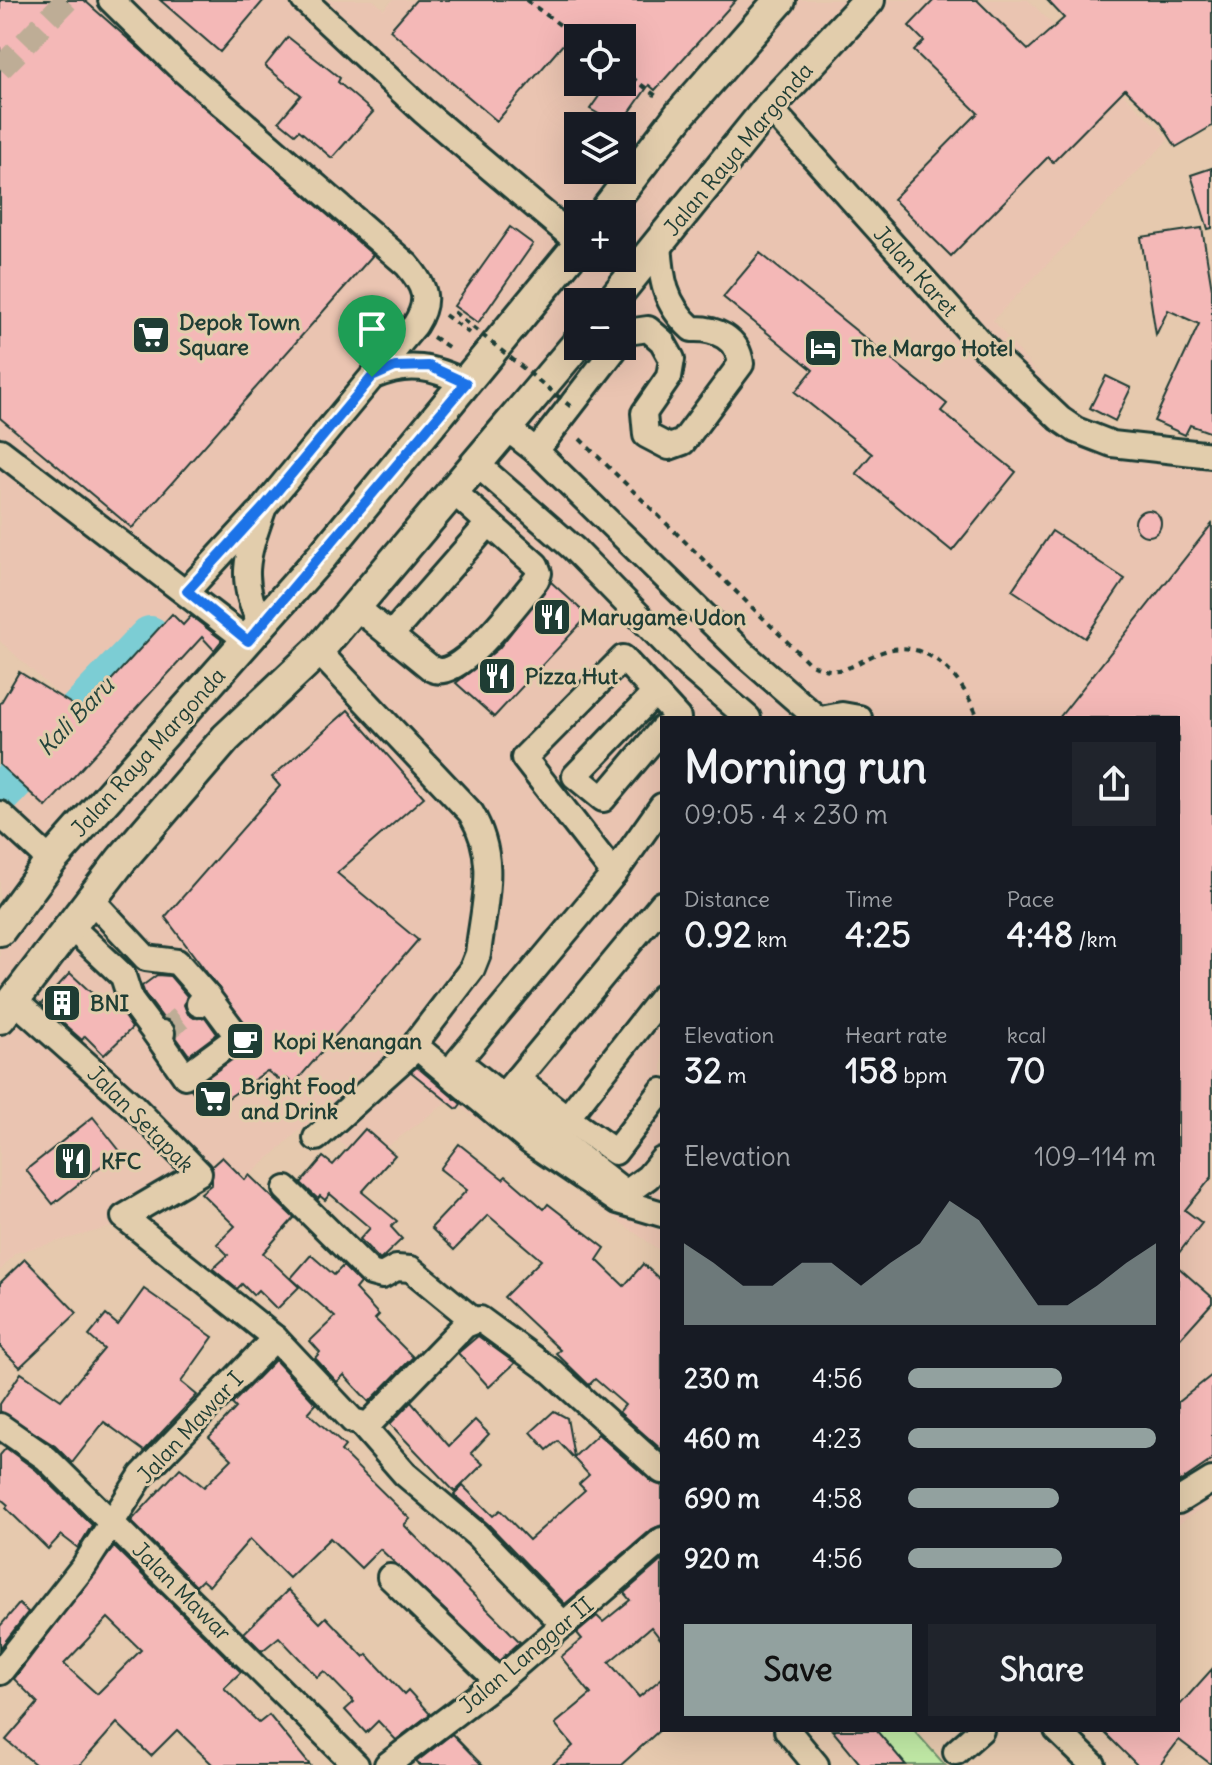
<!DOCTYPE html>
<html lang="en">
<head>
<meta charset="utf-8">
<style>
  body { margin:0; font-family:Delius,sans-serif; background:#20242c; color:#f1f3f6; height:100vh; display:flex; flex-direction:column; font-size:30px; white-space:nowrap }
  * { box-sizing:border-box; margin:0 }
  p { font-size:26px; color:#9ea1a6 }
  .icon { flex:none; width:44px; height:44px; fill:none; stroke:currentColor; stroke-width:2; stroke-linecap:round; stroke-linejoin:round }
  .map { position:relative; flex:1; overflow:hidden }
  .sheet { position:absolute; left:660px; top:716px; width:520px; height:1016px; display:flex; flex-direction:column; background:#171b24; border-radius:0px; box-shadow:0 8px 32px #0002 }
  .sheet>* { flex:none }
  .tools { position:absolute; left:564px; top:24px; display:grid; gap:16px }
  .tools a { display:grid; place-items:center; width:72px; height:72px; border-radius:0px; background:#171b24; box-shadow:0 8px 32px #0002; font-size:40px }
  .pin { position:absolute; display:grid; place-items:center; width:68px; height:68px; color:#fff; margin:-82px -34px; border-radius:50% 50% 50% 0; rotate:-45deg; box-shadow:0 0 8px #0007 }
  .pin .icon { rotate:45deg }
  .round { display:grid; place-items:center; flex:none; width:84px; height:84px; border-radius:0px; background:#20242c }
  .overview { display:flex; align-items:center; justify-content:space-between; height:136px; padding:0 24px }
  h1 { font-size:44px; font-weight:800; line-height:60px }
  .metrics { display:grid; grid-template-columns:repeat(3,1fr); gap:12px; height:136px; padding:8px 24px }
  .metrics div { display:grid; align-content:center }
  .metrics b { font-size:34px; font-weight:800 }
  .metrics small { font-size:22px; font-weight:400 }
  .metrics p { font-size:22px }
  .chart { height:224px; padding:16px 24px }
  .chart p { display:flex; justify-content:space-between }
  .chart svg { width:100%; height:144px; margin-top:8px; fill:#92a19f; opacity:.7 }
  .primary-button { display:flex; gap:16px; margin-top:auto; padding:16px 24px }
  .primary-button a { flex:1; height:92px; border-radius:0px; background:#92a19f; color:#111; font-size:32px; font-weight:800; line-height:92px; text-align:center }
  .primary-button a+a { background:#20242c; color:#f1f3f6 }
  ul { padding:0 24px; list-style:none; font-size:26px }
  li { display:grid; grid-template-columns:128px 96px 1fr; align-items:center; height:60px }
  li i { height:20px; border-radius:10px; background:#92a19f }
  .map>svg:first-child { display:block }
  .built { fill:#eac4b1; fill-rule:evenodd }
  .green { fill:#c1eaa6; stroke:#70946d; stroke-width:2 }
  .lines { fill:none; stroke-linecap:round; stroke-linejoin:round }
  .river { stroke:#7ccdd4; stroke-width:42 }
  .building { fill:#f4b8b7; stroke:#1f3d34; stroke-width:2; fill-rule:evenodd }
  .minor-tunnel { stroke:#bead96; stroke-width:24; stroke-dasharray:24 12; stroke-linecap:butt }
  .minor-casing { stroke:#1f3d34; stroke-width:30 }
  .major-casing { stroke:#1f3d34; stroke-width:36 }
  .path { stroke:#1f3d34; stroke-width:4; stroke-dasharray:6 6; stroke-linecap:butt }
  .minor { stroke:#e2cdac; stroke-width:24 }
  .major { stroke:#e2cdac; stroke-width:30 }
  .path-bridge { stroke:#1f3d34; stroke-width:4; stroke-dasharray:6 6; stroke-linecap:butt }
  .route-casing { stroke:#fff; stroke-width:16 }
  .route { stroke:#1a73e8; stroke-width:10 }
  .labels { text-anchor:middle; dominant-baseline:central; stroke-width:6; stroke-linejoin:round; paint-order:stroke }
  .street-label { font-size:22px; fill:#1f3d34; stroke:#e2cdac }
  .poi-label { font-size:22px; font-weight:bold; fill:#1f3d34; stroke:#e2cdac; text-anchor:start }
  .water-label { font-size:24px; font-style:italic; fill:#24443c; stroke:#e2cdac }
</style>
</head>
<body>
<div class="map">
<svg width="1212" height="1765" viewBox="0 0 1212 1765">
  <rect width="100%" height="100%" fill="#e6c9ae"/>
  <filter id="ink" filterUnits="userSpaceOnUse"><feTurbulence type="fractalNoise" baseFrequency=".0125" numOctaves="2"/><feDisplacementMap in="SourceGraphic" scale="16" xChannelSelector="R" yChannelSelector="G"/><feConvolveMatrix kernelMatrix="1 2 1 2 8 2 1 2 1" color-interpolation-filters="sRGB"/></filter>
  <g filter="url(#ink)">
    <!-- built -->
    <path class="built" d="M0,0H373L384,9L393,0H1028L1169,139L993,320L1054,394L1134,454L1212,471V1500L1178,1525V718H662V1252L450,1100L362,1165L315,1116L247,1178L206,1181L159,1214L15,1253L0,1271V802L83,717L0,641ZM578,38H622V82H578ZM578,126H622V170H578ZM578,214H622V258H578ZM578,302H622V346H578Z"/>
    <!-- green -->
    <path class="green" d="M864,1730H914L945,1765H895Z"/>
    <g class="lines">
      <!-- river -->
      <path class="river" d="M0,794L150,637"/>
    </g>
    <!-- building -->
    <g class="building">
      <path d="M0,0H84L373,255L132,528L0,418Z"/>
      <path d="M160,0H264L220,52Z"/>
      <path d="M416,0H736L655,90L649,85L620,126L590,109L609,82H622V38H588L577,28L497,121L390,30Z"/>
      <path d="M934,0H977L1028,50L1064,18L1047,0H1212V126L1176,147L1161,123L1125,89L1053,162L1048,157L951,256L893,199L978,113L914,51L924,41L909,26Z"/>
      <path d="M288,37L340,78L338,82L373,112L332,158L299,130L295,134L279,121L301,95L265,66Z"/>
      <path d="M1212,168V228L1208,229L1191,175Z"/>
      <path d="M510,227L533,244L478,323L454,306Z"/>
      <path d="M1202,228L1212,289V433L1190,425L1185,435L1154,421L1199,324L1168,310L1156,335L1141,237Z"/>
      <path d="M760,253L947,404L941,411L1016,472L952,551L856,473L872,454L795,392L813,370L723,297Z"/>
      <path d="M1106,376L1131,388L1115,421L1090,408Z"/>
      <circle cx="1148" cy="523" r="13"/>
      <path d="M1212,524V1177L1185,1210L1202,1223L1178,1254V718H1059Z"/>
      <path d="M1052,531L1125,579L1085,638L1012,590Z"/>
      <path d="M551,582L588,616L494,717L456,683L499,648Z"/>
      <path d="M172,614L183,625L191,616L222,640L214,650L202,637L46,807L0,765V704L19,672L83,711Z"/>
      <path d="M348,710L424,797L337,873L418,940L294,1084L287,1079L284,1083L267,1071L208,1112L191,1089L247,1049L253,1034L165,917L280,786L272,777Z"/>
      <path d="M70,973L110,1010L116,1005L132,1028L104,1055L85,1036L82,1040L41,1004Z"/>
      <path d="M157,975L170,976L187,996L184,1005L188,1014L194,1018L205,1017L217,1034L189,1055L176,1037L173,1023L163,1018L145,994L142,986Z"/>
      <path d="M417,1067L461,1104L457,1109L411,1072Z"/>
      <path d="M93,1117L120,1151L53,1204L26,1170Z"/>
      <path d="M365,1129L395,1155L362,1192L397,1221L391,1227L402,1239L380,1260L360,1239L370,1228L330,1194L325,1200L320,1196L318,1199L301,1183L323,1157L333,1165Z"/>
      <path d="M459,1144L503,1179L506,1176L544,1209L548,1204L605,1248L597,1260L624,1286L643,1264L662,1281V1450L619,1412L625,1405L595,1379L589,1385L556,1353L560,1350L504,1297L541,1260L488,1215L454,1250L431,1228L467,1190L440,1169Z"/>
      <path d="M222,1157L245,1180L249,1175L294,1218L263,1253L299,1287L277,1309L258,1290L253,1295L242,1284L237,1289L213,1269L228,1255L217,1244L235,1226L201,1193L212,1184V1166Z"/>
      <path d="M311,1255L334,1275L343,1266L360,1283L355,1289L379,1315L375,1319L413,1357L369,1402L344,1375L337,1382L315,1358L320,1352L310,1341L335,1317L291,1278Z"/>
      <path d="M25,1259L77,1313L20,1367L0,1347V1283Z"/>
      <path d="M1178,1267L1212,1297V1303L1178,1341Z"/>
      <path d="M144,1289L213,1337L181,1382L197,1395L144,1451L104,1422L72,1463L55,1446L0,1411V1404L21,1373L61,1400L104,1349L89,1336L106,1315L118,1325Z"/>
      <path d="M478,1336L515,1363L489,1387L458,1353Z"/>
      <path d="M275,1360L316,1404L308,1413L345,1446L341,1451L410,1519L404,1525L520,1642L499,1661L380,1549L361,1568L330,1538L289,1578L250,1539L209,1586L202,1580L196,1586L131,1521L180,1468L204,1487L232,1459L209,1437L236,1408L232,1404Z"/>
      <path d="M1212,1375V1460L1178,1483V1402Z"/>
      <path d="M411,1402L449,1446L475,1420L489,1434L471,1453L483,1464L455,1492L390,1424Z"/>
      <path d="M554,1411L567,1418L574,1457L598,1434L652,1482L662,1486V1525L652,1529L565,1604L488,1524L454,1495L463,1486L493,1516L500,1510L529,1540L585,1490L579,1484L589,1475L558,1441L547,1450L531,1432Z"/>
      <path d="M6,1448L36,1470L92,1525L78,1548L61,1535L48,1549L6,1508L8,1505L0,1498V1455Z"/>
      <path d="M114,1547L241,1672L224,1688L259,1723L269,1715L310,1765H213L177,1730L151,1756L117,1723L80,1765H36L6,1740L38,1703L14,1679ZM108,1618L141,1650L97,1694L64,1664Z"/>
      <path d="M662,1560V1641L651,1627L609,1662L639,1697L662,1678V1728L621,1765H552L573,1746L555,1724L591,1694L561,1657L582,1639L577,1633L597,1616L603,1622L630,1600L624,1593Z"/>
      <path d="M288,1590L320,1623L326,1617L364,1657L367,1654L404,1694L408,1690L430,1714L396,1740L378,1721L366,1733L345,1710L354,1702L324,1671L317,1677L279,1637L262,1651L244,1633Z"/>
      <path d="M19,1604L28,1612L0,1648V1626Z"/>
      <path d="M1212,1669V1765L1179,1740L1160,1765H1137L1102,1730H1178V1707Z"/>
      <path d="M832,1730H876L906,1765H861Z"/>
      <path d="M452,1734L482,1765H420L416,1762Z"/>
    </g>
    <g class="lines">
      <!-- minor-tunnel -->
      <g class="minor-tunnel">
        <path d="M0,69L67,0"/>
        <path d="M162,1033L199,1004"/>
      </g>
      <defs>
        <g id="minor">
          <path d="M111,0L178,66L407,265C425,286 431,300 415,325L264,507C247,555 237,579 262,626"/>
          <path d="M304,0L423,111L578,242"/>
          <path d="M769,107L984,347L1060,419L1076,430L1112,444L1212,455"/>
          <path d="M622,339L627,332L648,329L662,341L672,359L669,377L644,413L646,435L669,447L683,442L741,364C738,338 716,328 692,329C664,304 661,278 659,242"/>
          <path d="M374,376C409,361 433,367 466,383"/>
          <path d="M508,429L536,451L746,656L817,718"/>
          <path d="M0,451L248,641"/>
          <path d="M536,451L617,346"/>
          <path d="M478,465L574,549L689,667L748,718"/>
          <path d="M187,591L258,514"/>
          <path d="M356,607L432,669C459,683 518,601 536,580L539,573L536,565L455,493"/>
          <path d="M391,635L489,523"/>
          <path d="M318,651L471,813C499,860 484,902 478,954L472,969L417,1041V1047L529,1141L618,1201L662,1214"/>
          <path d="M654,694L575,776L603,799L662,729"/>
          <path d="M826,718L842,715L859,718"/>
          <path d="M662,806L614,874L524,758L623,658L678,718"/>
          <path d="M0,814L51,861"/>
          <path d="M614,874L458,1061L626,1193L648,1177L662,1160"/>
          <path d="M90,898L146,958L177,962L208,997L199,1004"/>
          <path d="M69,925L123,976L131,1001L158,1037L162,1033"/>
          <path d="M14,1000L132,1105L199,1173L124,1217L275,1338L353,1421L368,1425L465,1325L480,1319L551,1371L662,1471"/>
          <path d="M158,1037L185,1076L238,1037L208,997"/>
          <path d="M517,1079L567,1118L662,997"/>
          <path d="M503,1096L662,904"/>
          <path d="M567,1118L615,1152L662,1091"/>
          <path d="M316,1138L417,1047"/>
          <path d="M286,1189L371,1273L382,1276L396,1268L411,1269L473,1320"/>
          <path d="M0,1426L46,1458L356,1765"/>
          <path d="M363,1426L405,1474L477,1535L564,1625"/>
          <path d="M1178,1501L1212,1480"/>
          <path d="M390,1577L498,1681"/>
          <path d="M0,1672L84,1566L142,1475L275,1338"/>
          <path d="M787,1730L816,1765"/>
          <path d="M1057,1730L1093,1765"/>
          <path d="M956,1752L981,1730"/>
          <path d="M387,1765L498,1681L662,1540"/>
        </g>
        <g id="major">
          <path d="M603,214L681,113L780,0"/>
          <path d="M611,302L769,107L869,0"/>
          <path d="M0,930L51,861L323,555L578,246"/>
          <path d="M0,1018L122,859L226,738L318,651L578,343"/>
        </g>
      </defs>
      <!-- minor casing -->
      <use href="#minor" class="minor-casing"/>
      <!-- major casing -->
      <use href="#major" class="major-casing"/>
      <!-- path -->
      <g class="path">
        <path d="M526,0L578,38"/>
        <path d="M622,70L659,98"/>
        <path d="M445,315L473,336"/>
        <path d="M433,337L453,350"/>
        <path d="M580,439L809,663C845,681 853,661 885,651C930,637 964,681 978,718"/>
      </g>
      <!-- minor -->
      <use href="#minor" class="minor"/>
      <!-- major -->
      <use href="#major" class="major"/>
      <!-- path-bridge -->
      <path class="path-bridge" d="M454,312L575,410"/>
    </g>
  </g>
  <g class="lines" filter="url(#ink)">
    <defs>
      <path id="route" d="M429,366L466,383L248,641L187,591L264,507L372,377L395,367Z"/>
    </defs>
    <!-- route casing -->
    <use href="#route" class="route-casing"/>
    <!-- route -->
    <use href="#route" class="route"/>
  </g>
  <!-- icons -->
  <defs>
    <symbol id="supermarket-square" viewBox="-11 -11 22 22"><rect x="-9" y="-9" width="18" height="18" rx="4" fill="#1f3d34" stroke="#e2cdac"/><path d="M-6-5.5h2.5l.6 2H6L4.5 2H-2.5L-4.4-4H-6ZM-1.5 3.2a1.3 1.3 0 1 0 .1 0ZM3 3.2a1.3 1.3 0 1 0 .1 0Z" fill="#fff"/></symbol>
    <symbol id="hotel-square" viewBox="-11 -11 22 22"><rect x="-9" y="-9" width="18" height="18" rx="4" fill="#1f3d34" stroke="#e2cdac"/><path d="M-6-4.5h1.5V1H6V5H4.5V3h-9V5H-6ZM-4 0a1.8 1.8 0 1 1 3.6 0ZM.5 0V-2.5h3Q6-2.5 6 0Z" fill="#fff"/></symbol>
    <symbol id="restaurant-square" viewBox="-11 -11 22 22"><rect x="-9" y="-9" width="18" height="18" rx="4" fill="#1f3d34" stroke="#e2cdac"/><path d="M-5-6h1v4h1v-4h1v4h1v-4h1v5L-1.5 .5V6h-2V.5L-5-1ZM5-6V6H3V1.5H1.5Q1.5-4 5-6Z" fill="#fff"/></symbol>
    <symbol id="building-square" viewBox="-11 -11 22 22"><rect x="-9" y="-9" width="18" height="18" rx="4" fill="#1f3d34" stroke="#e2cdac"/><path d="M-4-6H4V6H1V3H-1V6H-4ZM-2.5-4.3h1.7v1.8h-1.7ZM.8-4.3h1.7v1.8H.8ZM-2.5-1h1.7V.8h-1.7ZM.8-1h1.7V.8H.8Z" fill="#fff"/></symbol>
    <symbol id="cafe-square" viewBox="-11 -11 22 22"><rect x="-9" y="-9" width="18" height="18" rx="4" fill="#1f3d34" stroke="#e2cdac"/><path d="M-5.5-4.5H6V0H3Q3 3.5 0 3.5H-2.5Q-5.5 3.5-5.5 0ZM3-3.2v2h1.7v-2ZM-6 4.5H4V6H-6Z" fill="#fff"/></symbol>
  </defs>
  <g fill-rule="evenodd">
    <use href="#supermarket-square" x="129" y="313" width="44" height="44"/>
    <use href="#hotel-square" x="801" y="326" width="44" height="44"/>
    <use href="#restaurant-square" x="530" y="595" width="44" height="44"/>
    <use href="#restaurant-square" x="475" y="654" width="44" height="44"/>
    <use href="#building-square" x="40" y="981" width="44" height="44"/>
    <use href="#cafe-square" x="223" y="1019" width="44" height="44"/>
    <use href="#supermarket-square" x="191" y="1077" width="44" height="44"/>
    <use href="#restaurant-square" x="51" y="1139" width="44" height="44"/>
  </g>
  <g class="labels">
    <!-- street labels -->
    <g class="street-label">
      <text transform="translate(738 149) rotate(-50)">Jalan Raya Margonda</text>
      <text transform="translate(916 271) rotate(48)">Jalan Karet</text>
      <text transform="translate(148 752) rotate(-48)">Jalan Raya Margonda</text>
      <text transform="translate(141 1119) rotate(45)">Jalan Setapak</text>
      <text transform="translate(190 1427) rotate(-47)">Jalan Mawar I</text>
      <text transform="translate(182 1591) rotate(45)">Jalan Mawar</text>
      <text transform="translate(526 1655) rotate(-40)">Jalan Langgar II</text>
    </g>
    <!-- poi labels -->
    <g class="poi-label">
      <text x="179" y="322">Depok Town<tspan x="179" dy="25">Square</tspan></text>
      <text x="851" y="348">The Margo Hotel</text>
      <text x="580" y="617">Marugame Udon</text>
      <text x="525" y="676">Pizza Hut</text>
      <text x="90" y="1003">BNI</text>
      <text x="273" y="1041">Kopi Kenangan</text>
      <text x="241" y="1086">Bright Food<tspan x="241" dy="25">and Drink</tspan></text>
      <text x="101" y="1161">KFC</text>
    </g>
    <!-- water labels -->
    <g class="water-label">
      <text transform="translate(75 716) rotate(-46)">Kali Baru</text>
    </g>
  </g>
</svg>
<div class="tools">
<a><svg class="icon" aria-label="locate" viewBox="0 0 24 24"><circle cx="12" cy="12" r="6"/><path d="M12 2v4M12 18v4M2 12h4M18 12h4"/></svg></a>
<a><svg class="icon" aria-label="layers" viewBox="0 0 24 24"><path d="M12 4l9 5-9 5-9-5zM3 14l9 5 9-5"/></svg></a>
<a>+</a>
<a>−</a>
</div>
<div class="pin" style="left:372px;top:377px;background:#1e9e55"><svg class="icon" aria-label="arrive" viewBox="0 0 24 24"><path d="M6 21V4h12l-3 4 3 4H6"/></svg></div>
<section class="sheet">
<div class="overview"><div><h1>Morning run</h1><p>09:05 · 4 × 230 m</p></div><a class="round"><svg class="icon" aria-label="share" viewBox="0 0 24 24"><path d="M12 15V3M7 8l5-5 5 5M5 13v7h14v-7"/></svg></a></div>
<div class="metrics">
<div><p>Distance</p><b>0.92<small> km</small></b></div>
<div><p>Time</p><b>4:25</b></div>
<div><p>Pace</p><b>4:48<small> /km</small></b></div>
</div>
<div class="metrics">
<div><p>Elevation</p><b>32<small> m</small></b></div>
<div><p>Heart rate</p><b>158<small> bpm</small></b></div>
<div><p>kcal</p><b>70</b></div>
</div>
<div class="chart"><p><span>Elevation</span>109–114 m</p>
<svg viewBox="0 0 160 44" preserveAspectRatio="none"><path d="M0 44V19L10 25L20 32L30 32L40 25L50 25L60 32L70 25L80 19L90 6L100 12L110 25L120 38L130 38L140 32L150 25L160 19V44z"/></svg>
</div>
<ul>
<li><b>230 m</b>4:56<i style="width:62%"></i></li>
<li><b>460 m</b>4:23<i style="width:100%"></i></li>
<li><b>690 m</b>4:58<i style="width:61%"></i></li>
<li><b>920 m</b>4:56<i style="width:62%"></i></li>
</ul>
<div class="primary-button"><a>Save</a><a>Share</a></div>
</section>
</div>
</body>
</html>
